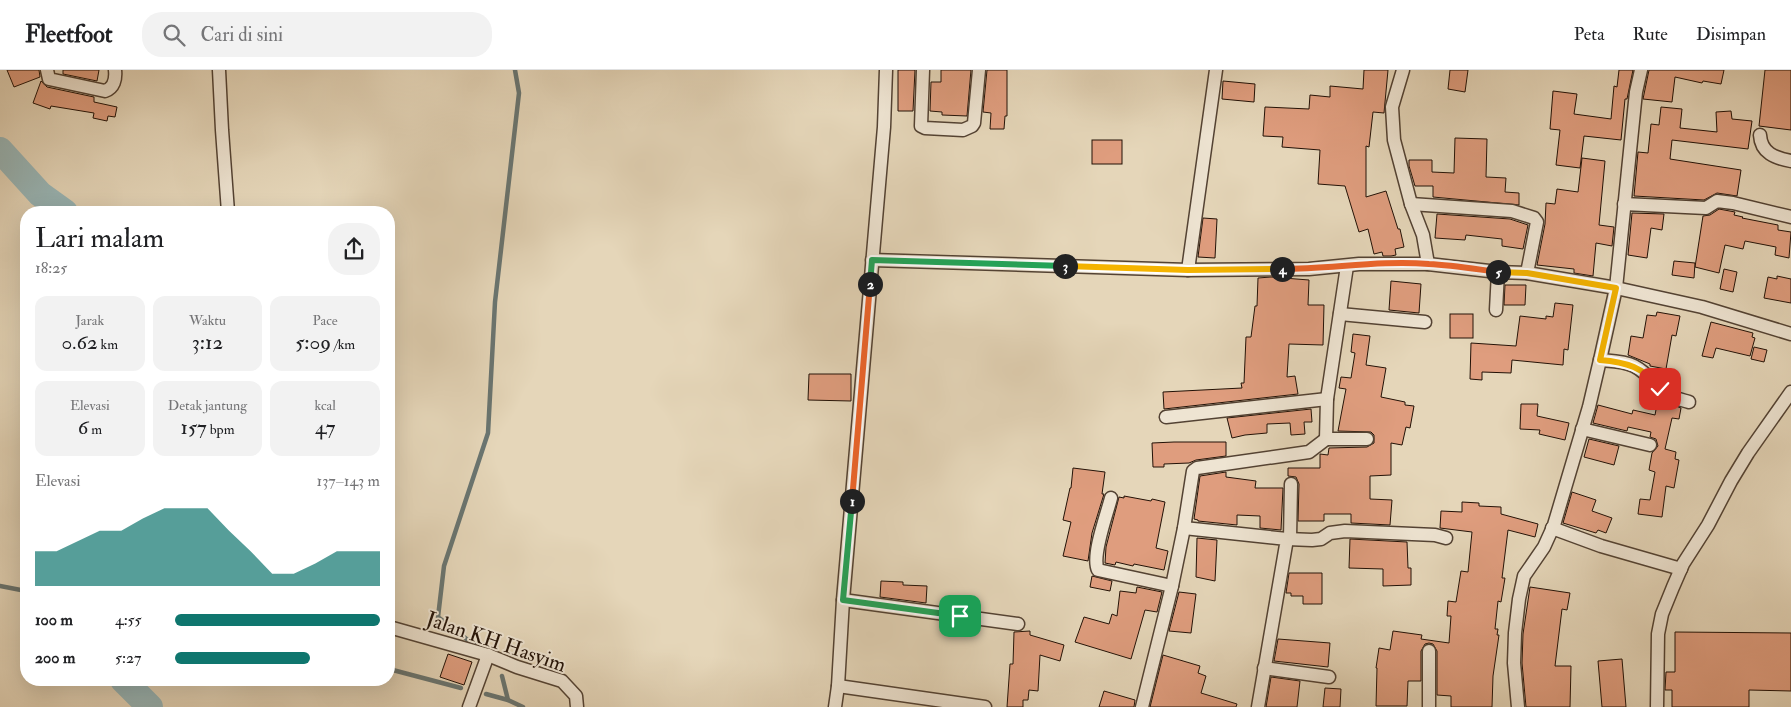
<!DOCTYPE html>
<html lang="id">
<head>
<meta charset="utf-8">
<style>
  body { margin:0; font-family:"IM FELL Double Pica",serif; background:#f2f2f2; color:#202124; height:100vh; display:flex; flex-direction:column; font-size:19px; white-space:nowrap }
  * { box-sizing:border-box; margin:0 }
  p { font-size:16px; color:#757577 }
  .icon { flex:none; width:28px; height:28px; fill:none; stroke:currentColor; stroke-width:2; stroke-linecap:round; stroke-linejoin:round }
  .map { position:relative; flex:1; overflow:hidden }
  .side { position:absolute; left:20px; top:136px; width:375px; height:480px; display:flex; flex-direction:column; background:#fff; border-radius:20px; box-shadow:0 5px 20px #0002 }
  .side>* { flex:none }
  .pin { position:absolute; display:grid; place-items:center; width:42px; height:42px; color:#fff; margin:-21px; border-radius:10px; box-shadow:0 2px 8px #0006 }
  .km { position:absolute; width:25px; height:25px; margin:-12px; border-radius:50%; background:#222; color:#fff; font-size:14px; line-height:25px; text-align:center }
  .round { display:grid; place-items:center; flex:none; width:52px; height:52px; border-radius:20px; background:#f2f2f2 }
  .head { display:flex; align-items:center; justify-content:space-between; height:85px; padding:0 15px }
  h1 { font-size:28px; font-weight:600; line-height:38px }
  .stats { display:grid; grid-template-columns:repeat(3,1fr); gap:8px; height:85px; padding:5px 15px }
  .stats div { display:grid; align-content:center; border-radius:12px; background:#f2f2f2; text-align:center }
  .stats b { font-size:21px; font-weight:600 }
  .stats small { font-size:14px; font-weight:400 }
  .stats p { font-size:14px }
  .chart { height:140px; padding:10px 15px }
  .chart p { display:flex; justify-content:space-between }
  .chart svg { width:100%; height:90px; margin-top:5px; fill:#0f766e; opacity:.7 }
  ul { padding:0 15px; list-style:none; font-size:16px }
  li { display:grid; grid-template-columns:80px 60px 1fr; align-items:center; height:38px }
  li i { height:12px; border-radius:6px; background:#0f766e }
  header { display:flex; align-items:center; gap:30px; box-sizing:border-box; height:70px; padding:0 25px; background:#fff; border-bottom:1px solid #e0e0e0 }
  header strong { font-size:24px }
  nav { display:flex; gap:28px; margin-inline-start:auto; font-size:18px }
  .search { width:350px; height:45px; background:#f2f2f2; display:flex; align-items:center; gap:12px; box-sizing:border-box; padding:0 18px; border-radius:20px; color:#757577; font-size:19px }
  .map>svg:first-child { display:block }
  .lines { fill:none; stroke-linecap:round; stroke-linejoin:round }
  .stream { stroke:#697571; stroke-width:4.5 }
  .river { stroke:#99b7b8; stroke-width:26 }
  .building { fill:#df9d7e; stroke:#221106 }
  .minor-casing { stroke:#534233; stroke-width:15 }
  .minor { stroke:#eee4d2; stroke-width:12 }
  .split-1-casing { stroke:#fff; stroke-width:10 }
  .split-2-casing { stroke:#fff; stroke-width:10 }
  .split-3-casing { stroke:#fff; stroke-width:10 }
  .split-4-casing { stroke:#fff; stroke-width:10 }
  .split-5-casing { stroke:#fff; stroke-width:10 }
  .split-6-casing { stroke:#fff; stroke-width:10 }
  .split-1 { stroke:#22a559; stroke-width:6 }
  .split-2 { stroke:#f0652b; stroke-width:6 }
  .split-3 { stroke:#22a559; stroke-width:6 }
  .split-4 { stroke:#f5b400; stroke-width:6 }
  .split-5 { stroke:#f0652b; stroke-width:6 }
  .split-6 { stroke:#f5b400; stroke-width:6 }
  .labels { text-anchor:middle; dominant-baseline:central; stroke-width:4; stroke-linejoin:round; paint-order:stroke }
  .street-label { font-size:21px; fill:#221106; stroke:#eee4d2 }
</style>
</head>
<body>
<header>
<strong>Fleetfoot</strong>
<div class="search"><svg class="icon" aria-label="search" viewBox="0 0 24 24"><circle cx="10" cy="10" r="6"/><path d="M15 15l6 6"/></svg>Cari di sini</div>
<nav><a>Peta</a><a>Rute</a><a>Disimpan</a></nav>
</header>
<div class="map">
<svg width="1791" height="637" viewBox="0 0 1791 637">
  <rect width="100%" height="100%" fill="#e5d6b9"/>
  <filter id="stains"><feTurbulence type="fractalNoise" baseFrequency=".004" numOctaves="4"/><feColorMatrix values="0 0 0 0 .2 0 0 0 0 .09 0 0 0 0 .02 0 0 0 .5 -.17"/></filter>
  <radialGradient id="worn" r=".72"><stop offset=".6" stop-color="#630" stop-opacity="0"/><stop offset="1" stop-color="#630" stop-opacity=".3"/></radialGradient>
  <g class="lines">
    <!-- stream -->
    <g class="stream">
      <path d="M0,516L26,521"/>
      <path d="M477,577L438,547L444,496L488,363L495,232L519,23L515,0"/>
      <path d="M389,599L461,618"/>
      <path d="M502,606L508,630"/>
      <path d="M486,624L508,630L523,637"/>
    </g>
    <!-- river -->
    <g class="river">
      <path d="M0,80L40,124L65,142"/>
      <path d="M123,610L150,637"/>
    </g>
  </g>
  <!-- building -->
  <g class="building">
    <path d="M7,0H39L40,7L14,17Z"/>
    <path d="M63,0H99L97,11L63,4Z"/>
    <path d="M898,0H915L913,41H898Z"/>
    <path d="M941,0H971L967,46L942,45V42L930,41L931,12H941Z"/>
    <path d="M987,0H1007V46H1005L1004,59H990L991,43L983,42Z"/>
    <path d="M1364,0H1388L1384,43L1373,42L1369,77L1366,76V127L1386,121L1398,159H1400L1404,177L1395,179L1396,185L1391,186H1383L1382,182L1374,184L1368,159L1359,162L1345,116L1318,114L1320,80L1282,77L1283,67L1263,66L1265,37L1309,39L1310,25L1330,27V16L1363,19Z"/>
    <path d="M1450,0H1468L1465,22L1448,19Z"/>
    <path d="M1619,0H1633L1627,29H1625L1621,70L1584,66L1580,98L1556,95L1560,60L1550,59L1553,21L1577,24L1574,44L1611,49L1614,16L1617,17Z"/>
    <path d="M1649,0H1724L1721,14L1703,11L1702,13L1675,7L1672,32L1643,29Z"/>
    <path d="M1765,0H1791V60L1759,56Z"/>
    <path d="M41,11L47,17L94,27V32L117,37L115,47L108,46L107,51L93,48L94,43L51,36L50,39L33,33Z"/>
    <path d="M1223,11L1255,14L1254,32L1222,29Z"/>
    <path d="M1661,37L1682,39L1680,58L1717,62L1716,42L1731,41L1732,49L1752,51L1748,79L1672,70L1670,89L1741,100L1737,126L1717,123L1704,130L1634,126L1638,82L1648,83L1651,54L1659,55Z"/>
    <path d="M1455,68L1487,69L1486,107L1506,108L1505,122L1519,123V135L1433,127V116H1415L1409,96V90H1432V102L1454,103Z"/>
    <rect x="1092" y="70" width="30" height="24"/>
    <path d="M1582,88L1605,91L1599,155L1614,157L1612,176L1596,173L1593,206L1574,203V199L1537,195L1545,154L1546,133L1555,134L1557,119L1578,122Z"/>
    <path d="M1719,139L1735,142L1734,145L1743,147L1742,148L1778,155V160L1791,162L1789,188L1775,185L1776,177L1745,171L1743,179L1725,175L1719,203L1695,197L1703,146L1710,145Z"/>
    <path d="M1632,143L1664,144L1662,160L1651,158L1647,188L1628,185Z"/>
    <path d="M1437,144L1510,149L1528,155L1523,179L1502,176V169L1466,165L1465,170L1435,168Z"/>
    <path d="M1203,148L1217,149L1215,188L1198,187Z"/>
    <path d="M1674,191L1695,193L1694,208L1672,205Z"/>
    <path d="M1724,199L1737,202L1733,222L1720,219Z"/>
    <path d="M1777,206L1791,209V233L1764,228L1768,207L1777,209Z"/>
    <path d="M1271,207L1309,210L1308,235H1324L1323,275L1289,274L1287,307L1295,306L1298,324L1164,339L1163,322L1242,318L1241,313H1244L1246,267H1251L1255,236H1257L1258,208Z"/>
    <path d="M1391,211L1421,214L1419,243L1389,240Z"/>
    <path d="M1505,215H1526L1525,235H1504Z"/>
    <path d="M1555,233L1573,235L1568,280L1564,279L1563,295L1512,290L1511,303L1482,302V310L1470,309L1471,273L1516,276L1520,246L1546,249V246L1553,247Z"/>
    <path d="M1657,242L1680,246L1676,266L1672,265L1666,299L1650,296V294L1628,285L1631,266L1643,268L1647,245L1656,246Z"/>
    <rect x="1450" y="244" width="23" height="24"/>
    <path d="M1711,252L1753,263L1752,267L1755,268L1750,286L1716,278L1713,288L1702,286Z"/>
    <path d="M1353,264L1370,266L1366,295L1386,298L1381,327L1405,332V335L1414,336L1410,358L1406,357L1402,375L1391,373V405L1370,406V429L1392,430L1390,455L1351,453V444H1324V451H1298L1299,414L1296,407L1288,406V398H1320V384L1328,385L1329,378L1367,377L1374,373V365L1371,362L1338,361L1346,319L1339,318L1341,307L1351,308L1355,283L1351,282Z"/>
    <path d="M1754,277L1767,280L1764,292L1751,289Z"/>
    <path d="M809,304H851V331L808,330Z"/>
    <path d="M1658,329L1681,338L1679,349L1672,348L1665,379L1676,382L1675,389L1679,390L1674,418L1666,416L1662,447L1638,444L1640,429L1650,430L1655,402L1649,400L1652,383L1658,376L1656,369L1650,367L1651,362L1628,357L1627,361L1593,353L1598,335L1632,344L1633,340L1655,345Z"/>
    <path d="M1521,334H1538L1537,346L1569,353L1565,370L1539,364L1540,360L1520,359Z"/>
    <path d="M1311,339L1312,352H1304L1305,364L1291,365L1290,353L1267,354V363L1245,365L1232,368L1227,348Z"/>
    <path d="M1589,369L1619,376L1614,395L1584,387Z"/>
    <path d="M1174,372H1226V386L1196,390L1189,393L1164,394V397H1153L1152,373Z"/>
    <path d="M1073,398L1105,402L1102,424H1104L1092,463L1088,491L1063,486L1071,452L1063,450L1070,418H1071Z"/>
    <path d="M1226,402V407L1256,411L1255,418H1283L1281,460L1260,458V446L1237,445V455L1198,451V450L1194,449L1200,406Z"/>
    <path d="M1572,422L1596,430L1592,441L1612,448L1606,463L1598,460L1596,463L1563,453Z"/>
    <path d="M1124,426L1151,431L1152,429L1165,432L1156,478L1168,481L1164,500L1134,494L1133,496L1116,492L1115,495L1105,493L1106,477L1119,427L1124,428Z"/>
    <path d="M1462,432L1479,433V436L1501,437V444L1538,454L1535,467L1508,460L1502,508H1505L1501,532L1498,531L1495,559H1498L1497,565H1499L1493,606L1492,637H1451V626L1437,625V581L1433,574L1429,573L1425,574L1421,581V611H1408L1407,636H1376L1377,598H1376L1379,578L1390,580L1393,561L1422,565L1421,569L1449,573L1451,546H1447L1448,531L1456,532L1461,501L1468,502L1472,462L1440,458L1441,441L1462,442Z"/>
    <path d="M1197,468L1217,470L1215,511L1196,507Z"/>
    <path d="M1350,469L1407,472L1408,498H1411V515L1383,516V499L1349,498Z"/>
    <path d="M1289,503H1322V534H1303V526H1291V523H1286Z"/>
    <path d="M1092,506L1112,511L1110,521L1090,517Z"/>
    <path d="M881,511L903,512V515L927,516L926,533L880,527Z"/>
    <path d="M1137,517L1162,522L1157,542L1145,540L1131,589L1075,572L1084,547L1109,554L1112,544L1117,546L1120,521L1136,523Z"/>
    <path d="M1530,517L1570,523L1567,540L1562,539L1555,596H1571L1570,637H1526L1522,593L1523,564Z"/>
    <path d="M1179,522L1196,524L1191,563L1169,561Z"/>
    <path d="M1030,561V565L1064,575L1060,591L1040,585L1038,621L1029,620L1028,630H1023V637H1007L1010,594H1013L1014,562Z"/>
    <path d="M1675,562L1791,563V621L1749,620V637H1672V620H1665L1666,602H1675Z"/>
    <path d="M1278,569L1330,573L1328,597L1274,591Z"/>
    <path d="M448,584L472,592L464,615L440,607Z"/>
    <path d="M1163,585L1200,596L1198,603L1206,606L1201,623L1237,634L1236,637H1150Z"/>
    <path d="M1622,589L1626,637H1602L1598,591Z"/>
    <path d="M1271,607L1300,611L1297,637H1266Z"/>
    <path d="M1325,618L1341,619L1340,637H1323Z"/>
    <path d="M1104,621L1135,630L1134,637H1099Z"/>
  </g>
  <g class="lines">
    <defs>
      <g id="minor">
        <path d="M47,0L49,9L105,21C114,18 116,9 115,0"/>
        <path d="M219,0L222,60L228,142"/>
        <path d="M923,0L921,56L925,58L963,60L972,56L974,53L979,0"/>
        <path d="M1216,0L1188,200L1309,199L1359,194H1428L1498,202L1527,203L1616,218L1702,237L1791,264"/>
        <path d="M1403,0L1392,37L1394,70L1411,134L1423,165L1428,194"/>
        <path d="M1760,65C1761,83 1775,88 1791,91"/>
        <path d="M1411,134L1512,141L1534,148L1537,152L1527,203"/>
        <path d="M1624,134L1706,138L1717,131L1733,133L1791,147"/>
        <path d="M872,190L1188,200"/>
        <path d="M1347,196L1327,329L1326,369H1367"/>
        <path d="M1496,240L1498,202"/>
        <path d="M1340,244L1425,252"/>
        <path d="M1600,290C1611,291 1624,291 1634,296C1646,302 1652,311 1660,319C1668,327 1679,329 1689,332"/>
        <path d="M1166,347L1327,329"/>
        <path d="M1582,359L1650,375"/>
        <path d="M1111,428C1107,444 1091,486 1098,500L1172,516"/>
        <path d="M1184,458L1287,469L1258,637"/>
        <path d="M1552,458L1601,476L1681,499"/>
        <path d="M1287,469L1312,470L1321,469L1330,463L1345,461L1435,465L1446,468"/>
        <path d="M1290,469L1291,414"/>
        <path d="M843,530L1018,554"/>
        <path d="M389,557L488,585L517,597L562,611L576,626L577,637"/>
        <path d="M1429,581V637"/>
        <path d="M1264,598L1329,607"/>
        <path d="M838,616L985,637"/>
        <path d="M469,637L488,585"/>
        <path d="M835,637L838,616L843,530L884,57L886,0"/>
        <path d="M1142,637L1172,516L1184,458L1193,401L1197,398L1309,382L1326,369"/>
        <path d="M1518,637L1514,593L1515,563L1519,529L1524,506L1544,477L1554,455L1589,337L1600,290L1616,218L1636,22L1641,0"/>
        <path d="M1657,637L1658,564L1662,544L1673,517L1683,494L1708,455L1731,411L1748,383L1791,322"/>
      </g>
    </defs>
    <!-- minor casing -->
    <use href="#minor" class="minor-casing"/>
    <!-- minor -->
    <use href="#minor" class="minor"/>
  </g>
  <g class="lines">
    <defs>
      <path id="split-1" d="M852,431L843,530L960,546"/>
      <path id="split-2" d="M852,431L870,214"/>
      <path id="split-3" d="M870,214L872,190L1065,196"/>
      <path id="split-4" d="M1065,196L1188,200L1282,199"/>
      <path id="split-5" d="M1282,199C1331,199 1380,190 1429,194C1452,195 1475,199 1498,202"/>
      <path id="split-6" d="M1498,202L1527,203L1616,218L1600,290C1625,292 1645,297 1660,319"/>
    </defs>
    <!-- split-1 casing -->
    <use href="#split-1" class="split-1-casing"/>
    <!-- split-2 casing -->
    <use href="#split-2" class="split-2-casing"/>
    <!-- split-3 casing -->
    <use href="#split-3" class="split-3-casing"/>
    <!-- split-4 casing -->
    <use href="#split-4" class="split-4-casing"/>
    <!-- split-5 casing -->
    <use href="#split-5" class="split-5-casing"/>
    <!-- split-6 casing -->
    <use href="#split-6" class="split-6-casing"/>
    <!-- split-1 -->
    <use href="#split-1" class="split-1"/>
    <!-- split-2 -->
    <use href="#split-2" class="split-2"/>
    <!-- split-3 -->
    <use href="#split-3" class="split-3"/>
    <!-- split-4 -->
    <use href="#split-4" class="split-4"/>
    <!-- split-5 -->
    <use href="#split-5" class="split-5"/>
    <!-- split-6 -->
    <use href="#split-6" class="split-6"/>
  </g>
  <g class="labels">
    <!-- street labels -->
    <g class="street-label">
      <text transform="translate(496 572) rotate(19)">Jalan KH Hasyim</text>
    </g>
  </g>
  <rect width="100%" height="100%" filter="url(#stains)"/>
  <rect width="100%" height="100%" fill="url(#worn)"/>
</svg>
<div class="pin" style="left:960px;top:546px;background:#1e9e55"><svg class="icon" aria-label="arrive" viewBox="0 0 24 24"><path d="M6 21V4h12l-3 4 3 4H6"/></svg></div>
<div class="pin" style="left:1660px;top:319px;background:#d93025"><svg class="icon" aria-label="check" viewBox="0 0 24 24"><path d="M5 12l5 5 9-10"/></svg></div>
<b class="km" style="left:852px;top:431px">1</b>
<b class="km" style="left:870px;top:214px">2</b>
<b class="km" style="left:1065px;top:196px">3</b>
<b class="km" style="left:1282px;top:199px">4</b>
<b class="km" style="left:1498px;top:202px">5</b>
<section class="side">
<div class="head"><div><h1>Lari malam</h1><p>18:25</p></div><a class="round"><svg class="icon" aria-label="share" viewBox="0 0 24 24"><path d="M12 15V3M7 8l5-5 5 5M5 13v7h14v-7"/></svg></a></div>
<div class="stats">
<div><p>Jarak</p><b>0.62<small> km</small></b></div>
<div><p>Waktu</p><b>3:12</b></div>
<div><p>Pace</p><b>5:09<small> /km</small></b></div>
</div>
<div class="stats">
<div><p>Elevasi</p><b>6<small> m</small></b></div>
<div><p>Detak jantung</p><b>157<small> bpm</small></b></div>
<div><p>kcal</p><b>47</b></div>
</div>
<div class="chart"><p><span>Elevasi</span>137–143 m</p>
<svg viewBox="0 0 160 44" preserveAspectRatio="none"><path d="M0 44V27L10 27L20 22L30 17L40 17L50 11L60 6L70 6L80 6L90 17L100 27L110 38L120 38L130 33L140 27L150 27L160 27V44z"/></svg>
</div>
<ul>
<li><b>100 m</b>4:55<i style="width:100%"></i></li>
<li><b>200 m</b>5:27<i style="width:66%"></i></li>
</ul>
</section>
</div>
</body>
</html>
